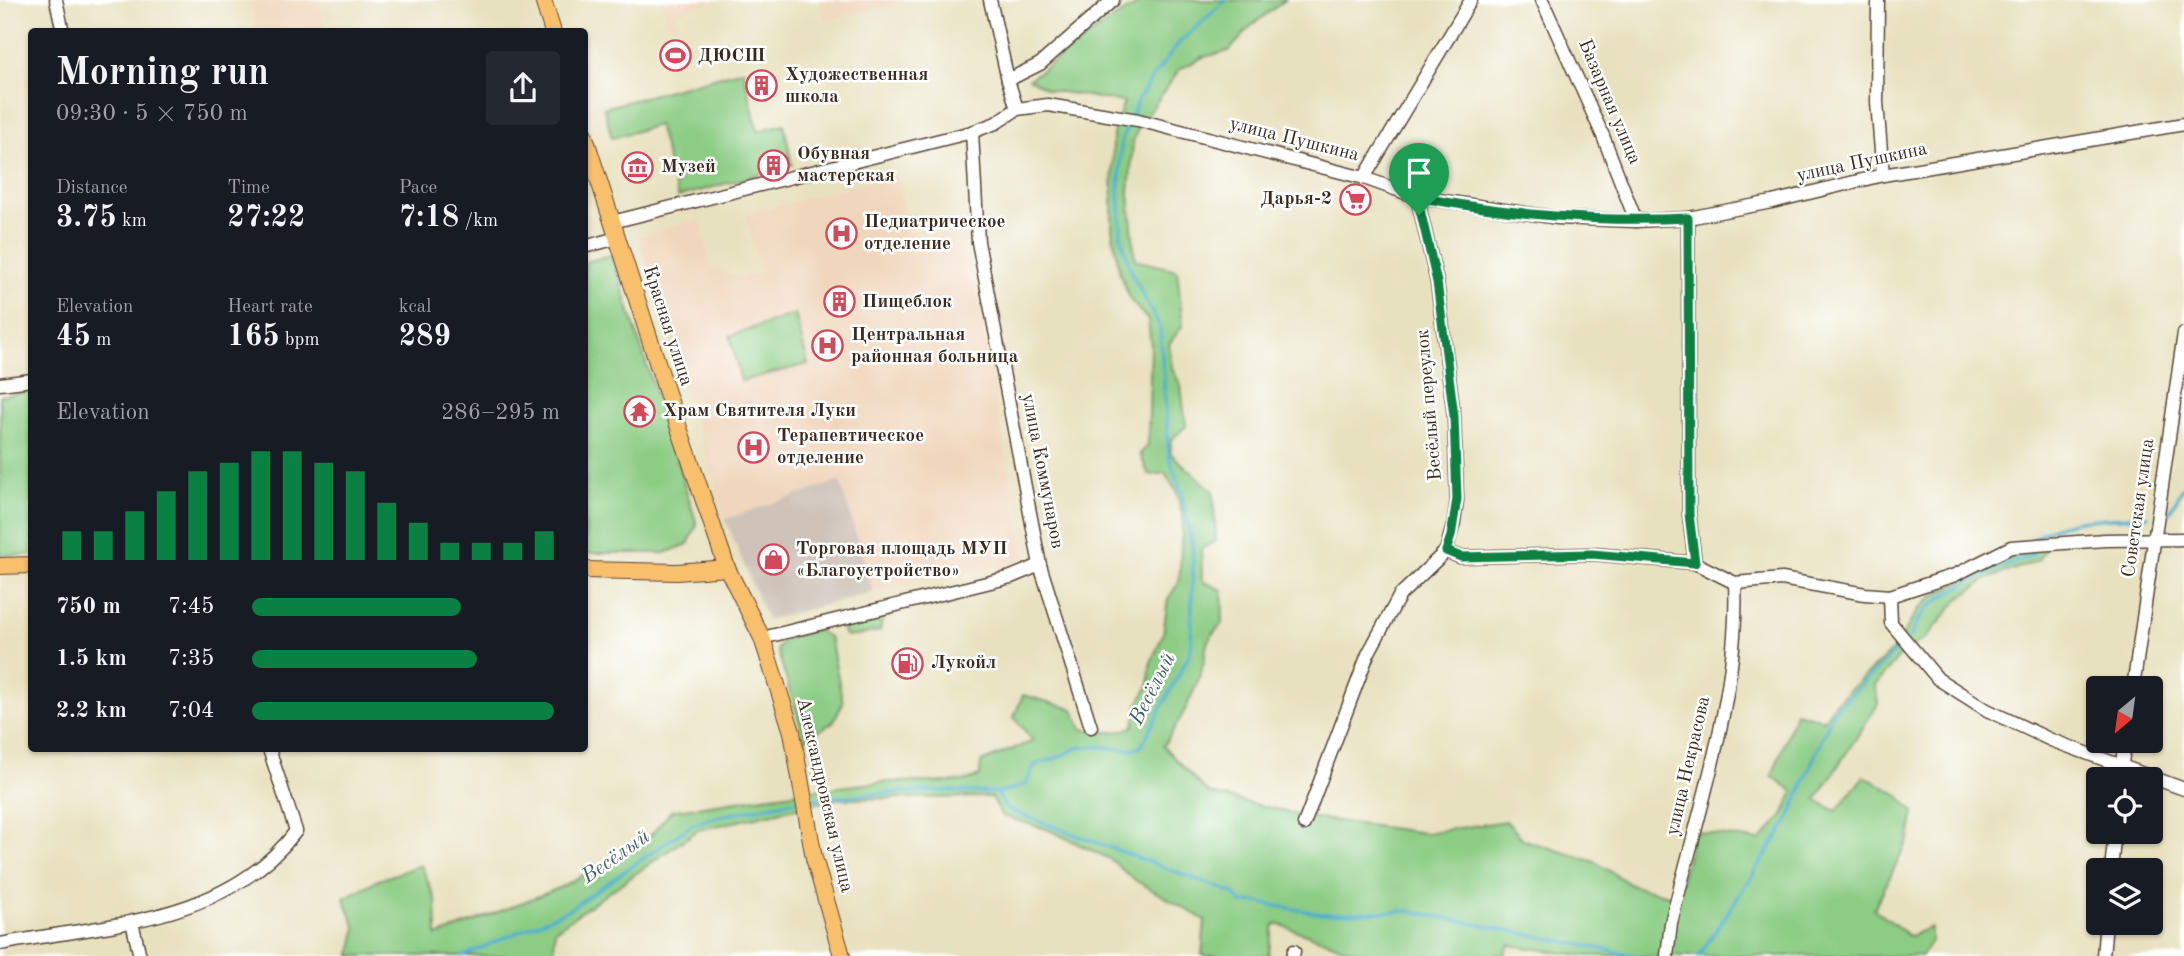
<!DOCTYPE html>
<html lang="en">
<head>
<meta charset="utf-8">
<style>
  body { margin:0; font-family:"Old Standard TT",serif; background:#242831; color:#f1f3f6; height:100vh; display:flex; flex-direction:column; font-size:26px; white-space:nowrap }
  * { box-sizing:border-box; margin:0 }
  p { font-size:23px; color:#9ea1a6 }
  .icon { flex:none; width:38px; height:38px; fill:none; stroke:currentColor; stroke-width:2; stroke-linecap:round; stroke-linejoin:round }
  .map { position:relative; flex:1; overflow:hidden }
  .sheet { position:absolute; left:28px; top:28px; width:560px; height:724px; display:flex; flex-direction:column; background:#171b24; border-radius:7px; box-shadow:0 2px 5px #0004 }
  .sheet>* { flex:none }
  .needle { width:46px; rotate:209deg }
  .controls { position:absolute; left:2086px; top:676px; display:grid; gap:14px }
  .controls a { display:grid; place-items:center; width:77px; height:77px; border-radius:7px; background:#171b24; box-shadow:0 2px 5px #0004; font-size:35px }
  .pin { position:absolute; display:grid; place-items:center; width:60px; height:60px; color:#fff; margin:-72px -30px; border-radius:50% 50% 50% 0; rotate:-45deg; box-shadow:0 0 7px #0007 }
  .pin .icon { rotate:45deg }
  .round { display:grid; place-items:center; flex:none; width:74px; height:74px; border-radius:7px; background:#242831 }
  .summary { display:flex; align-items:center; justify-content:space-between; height:119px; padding:0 28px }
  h1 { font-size:38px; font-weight:700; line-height:52px }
  .metrics { display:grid; grid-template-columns:repeat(3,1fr); gap:10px; height:119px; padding:7px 28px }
  .metrics div { display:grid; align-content:center }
  .metrics b { font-size:30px; font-weight:700 }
  .metrics small { font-size:19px; font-weight:400 }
  .metrics p { font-size:19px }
  .chart { height:196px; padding:14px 28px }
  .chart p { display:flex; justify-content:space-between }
  .chart svg { width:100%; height:126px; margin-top:7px; stroke:#0b8043; stroke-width:6 }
  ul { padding:0 28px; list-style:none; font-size:23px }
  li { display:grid; grid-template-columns:112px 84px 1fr; align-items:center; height:52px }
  li i { height:18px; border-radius:9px; background:#0b8043 }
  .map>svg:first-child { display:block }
  .built { fill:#f0d6bc }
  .industrial { fill:#cec2b9 }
  .green { fill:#8ccc84; stroke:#647b51; stroke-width:2 }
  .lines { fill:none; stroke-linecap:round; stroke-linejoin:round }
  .stream { stroke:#4dafcc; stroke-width:3.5 }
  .minor-casing { stroke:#554536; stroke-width:15 }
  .major-casing { stroke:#554536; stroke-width:18 }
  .minor { stroke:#fff; stroke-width:12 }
  .major { stroke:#f8bf6c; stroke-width:16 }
  .route-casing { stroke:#fff; stroke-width:14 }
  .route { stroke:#0b8043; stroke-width:9 }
  .labels { text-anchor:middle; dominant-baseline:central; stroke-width:5; stroke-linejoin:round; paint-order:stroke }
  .poi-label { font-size:19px; font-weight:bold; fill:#3b2a1e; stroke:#fff; text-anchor:start }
  .street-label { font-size:19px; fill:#3b2a1e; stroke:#fff }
  .water-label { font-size:21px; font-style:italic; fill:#425f64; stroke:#fff }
</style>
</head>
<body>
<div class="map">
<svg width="2184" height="956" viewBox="0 0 2184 956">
  <rect width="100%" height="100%" fill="#fff"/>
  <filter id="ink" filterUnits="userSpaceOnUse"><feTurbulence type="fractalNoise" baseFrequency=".0143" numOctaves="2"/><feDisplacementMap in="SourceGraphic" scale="14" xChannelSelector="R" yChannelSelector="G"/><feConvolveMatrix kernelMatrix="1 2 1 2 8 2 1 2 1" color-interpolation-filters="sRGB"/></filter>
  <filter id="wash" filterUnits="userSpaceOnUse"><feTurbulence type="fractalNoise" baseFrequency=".00686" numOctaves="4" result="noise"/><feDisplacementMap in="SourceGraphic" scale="28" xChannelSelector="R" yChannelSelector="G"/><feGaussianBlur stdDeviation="1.57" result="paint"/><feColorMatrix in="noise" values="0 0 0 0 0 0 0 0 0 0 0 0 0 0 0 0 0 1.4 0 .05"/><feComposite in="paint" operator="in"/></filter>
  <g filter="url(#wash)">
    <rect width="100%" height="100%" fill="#e8e1bf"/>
    <!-- built -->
    <g class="built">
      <path d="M249,0H318L326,31H257Z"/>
      <path d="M661,0H719L675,13L678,24L669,27Z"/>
      <path d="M819,0H895L897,4L825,21Z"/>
      <path d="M895,175L914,243L964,228L1025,560L949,577L942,573L873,592L840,481L725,518L639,237L700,219L711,268L740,278L761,273L745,214Z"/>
    </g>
    <!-- industrial -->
    <path class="industrial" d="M840,481L873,592L767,620L725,519Z"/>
    <!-- green -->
    <g class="green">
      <path d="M1146,0H1285L1251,26L1229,51L1203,57L1180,69L1138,128L1133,142L1129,193L1135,260L1177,270L1183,325L1169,344L1172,368L1181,386L1186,426L1171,440V454L1213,491L1216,541L1201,549L1202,581L1222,590L1223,623C1199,646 1210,645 1201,672C1192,699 1179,723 1163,746L1208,793L1308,817L1425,833L1506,821L1524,840L1595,862L1633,886L1677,897L1694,831L1760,841L1782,817L1794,792L1772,776L1796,712L1824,720L1834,704L1896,647L1917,611L1934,595L2006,559V553L2049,544L2037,561L1987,579L1958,600L1927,637L1904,651L1875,685L1878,704L1816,800L1836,811L1864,776L1897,794L1914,812L1909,839L1874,909L1910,936L1931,927V941L1921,956H1585L1509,945L1505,954L1493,956H1382L1345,948L1278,924L1274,925L1268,956H1206L1202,955L1205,920L1133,879L1110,859L1049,830L1002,816L992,797L836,799L698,830L555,930L554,951L548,956H351L356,928L344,898L376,881L421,865L436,901L437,936L559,888L645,842L671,811C742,800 812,789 884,782C911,780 957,787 980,776L981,762L1033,741L1014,717L1023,695L1073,709L1082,729C1099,732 1118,735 1134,726L1137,705L1149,686L1150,665L1163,634L1168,599L1179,582L1183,517L1176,491L1165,473L1149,475L1140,454L1148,445L1151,346L1148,320L1131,301L1120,274L1112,228L1113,134L1124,102L1049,90L1029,79L1114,18Z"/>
      <path d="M743,70L758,131L784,124L792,165L678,197L658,125L612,138L604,108Z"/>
      <path d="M612,255L697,525L688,544L665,553H585V262Z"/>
      <path d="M795,314L808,364L741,381L730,336Z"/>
      <path d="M31,391V555H0V396Z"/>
      <path d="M877,615L882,619L880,631L849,637L844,634L842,627L845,622Z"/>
      <path d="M817,630L830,638L843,703L833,722L805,740L777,649L783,640Z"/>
    </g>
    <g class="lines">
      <!-- stream -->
      <g class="stream">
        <path d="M2165,515H2168L2184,486"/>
        <path d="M2030,542C2061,514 2108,520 2148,516"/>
        <path d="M1910,638C1913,630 1917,621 1923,614C1940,591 2006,565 2033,555L2032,549"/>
        <path d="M998,794L1006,809L1233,893L1242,903L1255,902L1322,914L1410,911L1637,956"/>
        <path d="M808,800C853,795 898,792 943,791C972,790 1000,799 1027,783C1035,758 1035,766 1057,758C1066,755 1073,748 1082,747C1103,743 1122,754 1141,747L1191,651L1193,549L1181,491L1169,456L1160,327L1133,276L1121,238L1119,191L1121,142L1138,100L1152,78L1179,43L1226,0"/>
        <path d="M463,956L568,910L692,825L720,816L800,800"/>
        <path d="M1699,956L1788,821L1833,712L1904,643"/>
      </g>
    </g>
  </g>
  <g filter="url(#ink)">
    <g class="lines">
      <defs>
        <g id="minor">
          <path d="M56,0L63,32"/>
          <path d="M990,0L1008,80L1017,109"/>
          <path d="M1542,0L1603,136L1636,221"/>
          <path d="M1878,0L1877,102L1883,175"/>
          <path d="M1008,80L1040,64L1113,0"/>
          <path d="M972,132L978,242L1040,565L1091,727"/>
          <path d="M1364,178L1471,0"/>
          <path d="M1688,218L1689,514L1695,563"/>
          <path d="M612,222L972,132L996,123L1017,109L1048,105L1138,120L1364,178L1417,197L1558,218L1636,221L1688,218L1772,202L1883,175L2184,124"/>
          <path d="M584,247L617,238"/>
          <path d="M0,384L32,380"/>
          <path d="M1446,551L1460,557L1593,554L1695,563L1735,583L1782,579L1865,594L1890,596L1955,575L2011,547L2105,540L2184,539"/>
          <path d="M1890,596L1891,623L1938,679L1987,710L2051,740L2184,789"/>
          <path d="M762,638L1011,577L1040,565"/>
          <path d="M2133,688L2184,333"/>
          <path d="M2120,779L2125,740"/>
          <path d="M1304,824L1368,654L1400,595L1446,551L1454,522L1457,500L1454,416L1437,282L1417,197"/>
          <path d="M2111,870L2115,831"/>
          <path d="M132,922L140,956"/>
          <path d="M0,944C104,924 227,923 296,831L269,749"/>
          <path d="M1293,956L1294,951"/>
          <path d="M1667,956L1671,923C1697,815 1740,694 1735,583"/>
          <path d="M2103,956L2106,922"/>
        </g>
        <g id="major">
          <path d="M543,0L553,32"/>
          <path d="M584,134L667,393L727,568L762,638L792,732L814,858L842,956"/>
          <path d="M0,566L32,565"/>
          <path d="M584,570L677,572L727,568"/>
        </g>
      </defs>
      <!-- minor casing -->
      <use href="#minor" class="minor-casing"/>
      <!-- major casing -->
      <use href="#major" class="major-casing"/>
      <!-- minor -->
      <use href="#minor" class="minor"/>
      <!-- major -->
      <use href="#major" class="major"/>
    </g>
  </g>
  <g class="lines" filter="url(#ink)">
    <defs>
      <path id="route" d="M1417,197C1508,214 1595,223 1688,218L1689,514L1695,563L1592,554L1461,557L1446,551L1451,536L1457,499L1454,416L1437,282Z"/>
    </defs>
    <!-- route casing -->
    <use href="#route" class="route-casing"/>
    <!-- route -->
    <use href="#route" class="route"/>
  </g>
  <!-- icons -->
  <defs>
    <symbol id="stadium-ring" viewBox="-11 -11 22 22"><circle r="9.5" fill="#fff" stroke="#d1495b" stroke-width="1.5"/><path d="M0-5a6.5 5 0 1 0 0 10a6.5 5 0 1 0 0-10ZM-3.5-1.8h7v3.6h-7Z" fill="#d1495b"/></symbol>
    <symbol id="building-ring" viewBox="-11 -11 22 22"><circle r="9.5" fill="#fff" stroke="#d1495b" stroke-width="1.5"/><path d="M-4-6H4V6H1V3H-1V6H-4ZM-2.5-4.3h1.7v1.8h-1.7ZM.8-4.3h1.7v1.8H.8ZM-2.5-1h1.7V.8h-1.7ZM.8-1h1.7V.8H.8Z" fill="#d1495b"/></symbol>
    <symbol id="museum-ring" viewBox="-11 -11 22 22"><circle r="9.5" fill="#fff" stroke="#d1495b" stroke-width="1.5"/><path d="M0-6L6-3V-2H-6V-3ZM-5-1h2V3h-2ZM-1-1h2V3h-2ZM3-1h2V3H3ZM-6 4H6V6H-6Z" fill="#d1495b"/></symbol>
    <symbol id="supermarket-ring" viewBox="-11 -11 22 22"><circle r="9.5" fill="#fff" stroke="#d1495b" stroke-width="1.5"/><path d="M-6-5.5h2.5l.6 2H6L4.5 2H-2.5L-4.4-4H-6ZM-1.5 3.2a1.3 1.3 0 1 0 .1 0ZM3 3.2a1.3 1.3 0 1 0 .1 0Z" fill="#d1495b"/></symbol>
    <symbol id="hospital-ring" viewBox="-11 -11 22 22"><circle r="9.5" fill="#fff" stroke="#d1495b" stroke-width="1.5"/><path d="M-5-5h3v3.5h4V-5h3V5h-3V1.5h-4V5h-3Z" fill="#d1495b"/></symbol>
    <symbol id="temple-ring" viewBox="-11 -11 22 22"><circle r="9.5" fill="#fff" stroke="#d1495b" stroke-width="1.5"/><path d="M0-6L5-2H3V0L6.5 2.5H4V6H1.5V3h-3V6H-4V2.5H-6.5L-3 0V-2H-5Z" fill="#d1495b"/></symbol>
    <symbol id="shop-ring" viewBox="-11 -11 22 22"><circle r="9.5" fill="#fff" stroke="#d1495b" stroke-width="1.5"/><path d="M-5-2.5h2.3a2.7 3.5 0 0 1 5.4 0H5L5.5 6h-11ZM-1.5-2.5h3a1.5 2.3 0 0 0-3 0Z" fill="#d1495b"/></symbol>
    <symbol id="fuel-ring" viewBox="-11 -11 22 22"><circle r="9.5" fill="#fff" stroke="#d1495b" stroke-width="1.5"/><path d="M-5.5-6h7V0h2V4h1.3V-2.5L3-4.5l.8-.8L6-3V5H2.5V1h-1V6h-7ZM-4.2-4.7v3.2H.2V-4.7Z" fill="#d1495b"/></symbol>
  </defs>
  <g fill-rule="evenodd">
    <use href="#stadium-ring" x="658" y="38" width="35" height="35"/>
    <use href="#building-ring" x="744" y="68" width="35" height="35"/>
    <use href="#building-ring" x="756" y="148" width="35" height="35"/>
    <use href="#museum-ring" x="620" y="150" width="35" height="35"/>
    <use href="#supermarket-ring" x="1338" y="182" width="35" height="35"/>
    <use href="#hospital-ring" x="824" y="216" width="35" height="35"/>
    <use href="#building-ring" x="822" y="284" width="35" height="35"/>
    <use href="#hospital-ring" x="810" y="328" width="35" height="35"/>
    <use href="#temple-ring" x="622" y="394" width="35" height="35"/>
    <use href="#hospital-ring" x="736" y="430" width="35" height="35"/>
    <use href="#shop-ring" x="756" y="542" width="35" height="35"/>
    <use href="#fuel-ring" x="890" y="646" width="35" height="35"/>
  </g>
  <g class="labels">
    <!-- poi labels -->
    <g class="poi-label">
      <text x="698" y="56">ДЮСШ</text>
      <text x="785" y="75">Художественная<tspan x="785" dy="22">школа</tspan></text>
      <text x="797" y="154">Обувная<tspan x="797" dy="22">мастерская</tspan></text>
      <text x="661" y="167">Музей</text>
      <text x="1332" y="199" text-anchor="end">Дарья-2</text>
      <text x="864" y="222">Педиатрическое<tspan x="864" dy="22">отделение</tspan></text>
      <text x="862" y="302">Пищеблок</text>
      <text x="851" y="335">Центральная<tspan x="851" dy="22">районная больница</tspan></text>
      <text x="663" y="411">Храм Святителя Луки</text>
      <text x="777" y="436">Терапевтическое<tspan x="777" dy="22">отделение</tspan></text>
      <text x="796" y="549">Торговая площадь МУП<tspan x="796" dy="22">«Благоустройство»</tspan></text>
      <text x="931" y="663">Лукойл</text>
    </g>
    <!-- street labels -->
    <g class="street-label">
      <text transform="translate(1609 102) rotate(67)">Базарная улица</text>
      <text transform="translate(1294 140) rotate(14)">улица Пушкина</text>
      <text transform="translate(1862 163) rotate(-12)">улица Пушкина</text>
      <text transform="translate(667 326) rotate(72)">Красная улица</text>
      <text transform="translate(1430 405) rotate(-95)">Весёлый переулок</text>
      <text transform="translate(1042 471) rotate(79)">улица Коммунаров</text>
      <text transform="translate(2139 508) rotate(-82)">Советская улица</text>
      <text transform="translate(1689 766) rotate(-77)">улица Некрасова</text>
      <text transform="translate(824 795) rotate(77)">Александровская улица</text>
    </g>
    <!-- water labels -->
    <g class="water-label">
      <text transform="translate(1153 689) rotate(-63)">Весёлый</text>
      <text transform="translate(616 857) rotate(-35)">Весёлый</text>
    </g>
  </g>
</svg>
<div class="controls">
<a><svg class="needle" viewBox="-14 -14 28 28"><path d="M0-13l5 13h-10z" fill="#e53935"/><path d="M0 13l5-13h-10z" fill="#9ea1a6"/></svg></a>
<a><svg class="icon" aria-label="locate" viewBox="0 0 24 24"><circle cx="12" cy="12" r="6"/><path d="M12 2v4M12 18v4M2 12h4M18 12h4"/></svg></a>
<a><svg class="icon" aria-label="layers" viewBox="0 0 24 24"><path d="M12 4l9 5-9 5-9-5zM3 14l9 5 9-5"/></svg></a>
</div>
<div class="pin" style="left:1419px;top:215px;background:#1e9e55"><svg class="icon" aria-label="arrive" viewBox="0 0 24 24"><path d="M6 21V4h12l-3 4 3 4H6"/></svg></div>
<section class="sheet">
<div class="summary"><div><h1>Morning run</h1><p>09:30 · 5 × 750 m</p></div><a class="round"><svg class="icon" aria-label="share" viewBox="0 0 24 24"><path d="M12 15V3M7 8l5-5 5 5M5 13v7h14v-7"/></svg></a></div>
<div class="metrics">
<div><p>Distance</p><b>3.75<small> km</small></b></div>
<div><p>Time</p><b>27:22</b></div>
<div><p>Pace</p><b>7:18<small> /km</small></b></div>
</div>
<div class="metrics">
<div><p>Elevation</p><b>45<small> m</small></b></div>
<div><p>Heart rate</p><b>165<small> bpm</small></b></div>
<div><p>kcal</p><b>289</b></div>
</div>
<div class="chart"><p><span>Elevation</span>286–295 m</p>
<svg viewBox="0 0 160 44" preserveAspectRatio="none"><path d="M5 44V34M15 44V34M25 44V27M35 44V20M45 44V13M55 44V10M65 44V6M75 44V6M85 44V10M95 44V13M105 44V24M115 44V31M125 44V38M135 44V38M145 44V38M155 44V34"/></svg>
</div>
<ul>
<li><b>750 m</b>7:45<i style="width:68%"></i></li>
<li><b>1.5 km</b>7:35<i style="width:73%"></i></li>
<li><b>2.2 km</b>7:04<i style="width:98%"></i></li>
</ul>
</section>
</div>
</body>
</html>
